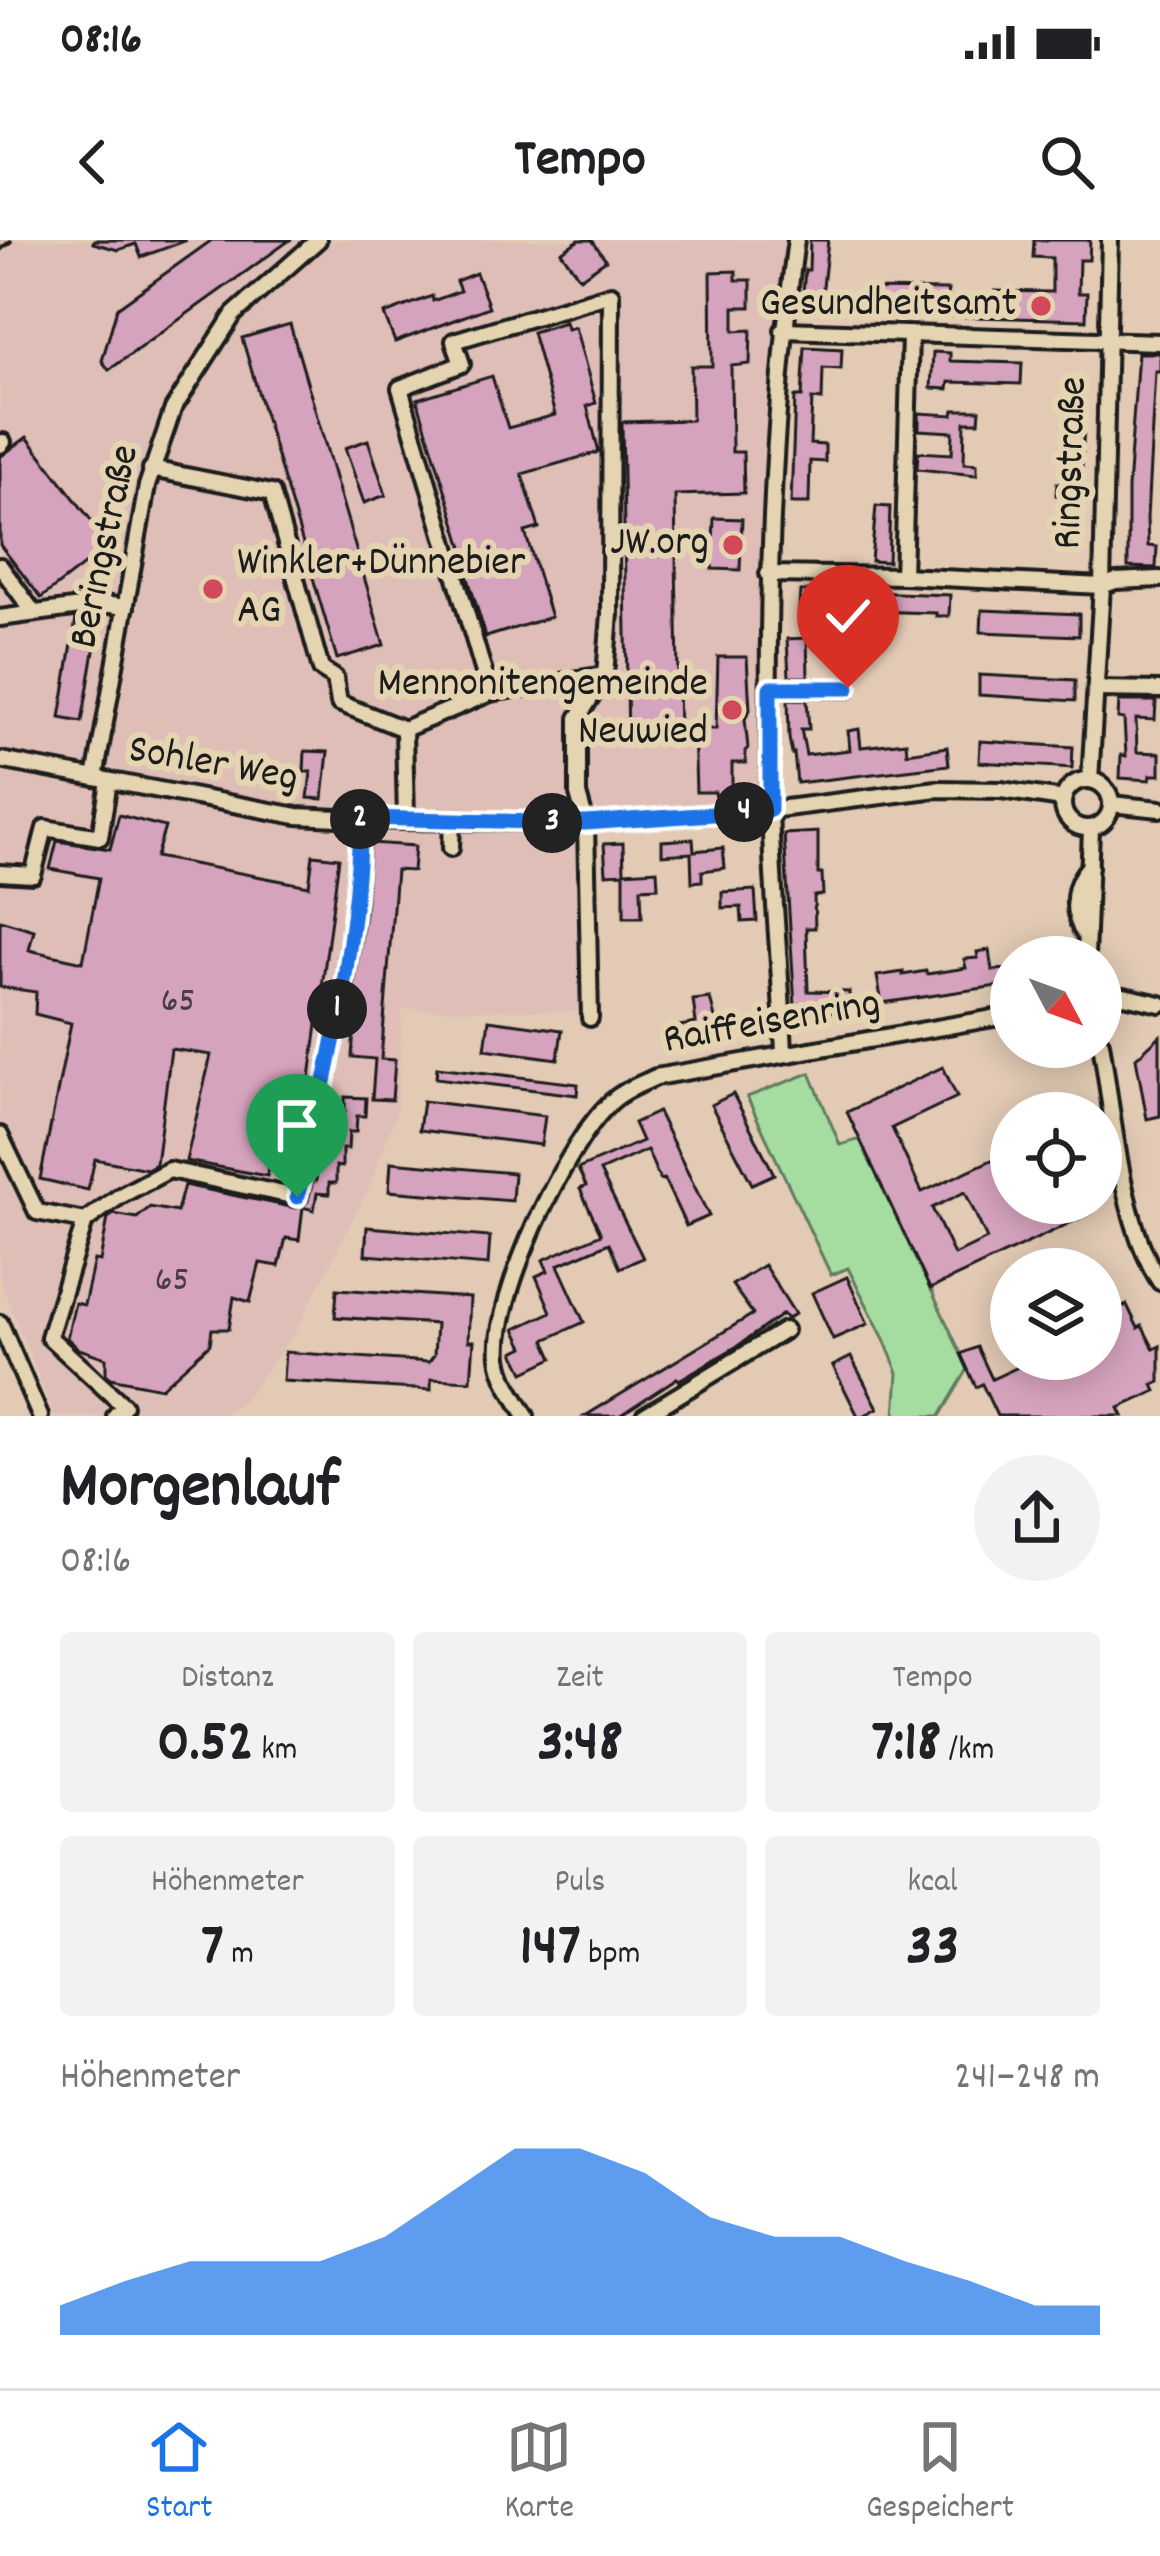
<!DOCTYPE html>
<html lang="de">
<head>
<meta charset="utf-8">
<style>
  body { margin:0; font-family:Dekko,sans-serif; background:#f2f2f2; color:#202124; height:100vh; display:flex; flex-direction:column; font-size:45px; white-space:nowrap }
  * { box-sizing:border-box; margin:0 }
  p { font-size:39px; color:#757577 }
  .icon { flex:none; width:66px; height:66px; fill:none; stroke:currentColor; stroke-width:2; stroke-linecap:round; stroke-linejoin:round }
  .map { position:relative; height:1176px; overflow:hidden }
  .side { display:flex; flex-direction:column; background:#fff; flex:1 }
  .side>* { flex:none }
  .needle { width:78px; rotate:131deg }
  .controls { position:absolute; left:990px; top:696px; display:grid; gap:24px }
  .controls a { display:grid; place-items:center; width:132px; height:132px; border-radius:50%; background:#fff; box-shadow:0 6px 30px #0003; font-size:60px }
  .pin { position:absolute; display:grid; place-items:center; width:102px; height:102px; color:#fff; margin:-123px -51px; border-radius:50% 50% 50% 0; rotate:-45deg; box-shadow:0 0 12px #0007 }
  .pin .icon { rotate:45deg }
  .km { position:absolute; width:60px; height:60px; margin:-30px; border-radius:50%; background:#222; color:#fff; font-size:33px; line-height:60px; text-align:center }
  .round { display:grid; place-items:center; flex:none; width:126px; height:126px; border-radius:63px; background:#f2f2f2 }
  .head { display:flex; align-items:center; justify-content:space-between; height:204px; padding:0 60px }
  h1 { font-size:66px; font-weight:700; line-height:90px }
  .stats { display:grid; grid-template-columns:repeat(3,1fr); gap:18px; height:204px; padding:12px 60px }
  .stats div { display:grid; align-content:center; border-radius:12px; background:#f2f2f2; text-align:center }
  .stats b { font-size:60px; font-weight:700 }
  .stats small { font-size:33px; font-weight:400 }
  .stats p { font-size:33px }
  .chart { height:336px; padding:24px 60px }
  .chart p { display:flex; justify-content:space-between }
  .chart svg { width:100%; height:216px; margin-top:12px; fill:#1a73e8; opacity:.7 }
  .status { display:flex; justify-content:space-between; align-items:center; height:84px; padding:0 60px; background:#fff; direction:ltr }
  .status svg { height:33px; fill:currentColor }
  header { display:flex; justify-content:space-between; align-items:center; height:156px; padding:0 60px; background:#fff; font-size:54px; font-weight:700 }
  .tab-bar { display:flex; justify-content:space-around; align-items:center; height:168px; border-top:3px solid #e0e0e0; background:#fff; font-size:33px; color:#757577 }
  .tab-bar a { display:grid; justify-items:center; gap:6px }
  .tab-bar .current { color:#1a73e8 }
  .map>svg:first-child { display:block }
  .built { fill:#debeb7 }
  .green { fill:#a5dda1; stroke:#607c5e; stroke-width:3 }
  .building { fill:#d6a3be; stroke:#1c1c1c; stroke-width:3; fill-rule:evenodd }
  .lines { fill:none; stroke-linecap:round; stroke-linejoin:round }
  .minor-casing { stroke:#1c1c1c; stroke-width:22 }
  .minor { stroke:#e5d4b1; stroke-width:14 }
  .rail { stroke:#1c1c1c; stroke-width:4.5; stroke-dasharray:18 9; stroke-linecap:butt }
  .route-casing { stroke:#fff; stroke-width:24 }
  .route { stroke:#1a73e8; stroke-width:15 }
  .poi-dot { fill:#d1495b; stroke:#e5d4b1; stroke-width:4.5 }
  .labels { text-anchor:middle; dominant-baseline:central; stroke-width:12; stroke-linejoin:round; paint-order:stroke }
  .number-label { font-size:36px; fill:#4a3e44 }
  .poi-label { font-size:42px; fill:#1c1c1c; stroke:#e5d4b1; text-anchor:end }
  .street-label { font-size:42px; fill:#1c1c1c; stroke:#e5d4b1 }
</style>
</head>
<body>
<div class="status"><b>08:16</b><svg viewBox="0 0 49 12"><path d="M0 12V9h3v3zM5 12V6h3v6zM10 12V3h3v9zM15 12V0h3v12zM26 1h20v11H26zM47 4h2v5h-2z"/></svg></div>
<header><svg class="icon" aria-label="back" viewBox="0 0 24 24"><path d="M15 5l-7 7 7 7"/></svg>Tempo<svg class="icon" aria-label="search" viewBox="0 0 24 24"><circle cx="10" cy="10" r="6"/><path d="M15 15l6 6"/></svg></header>
<div class="map">
<svg width="1160" height="1176" viewBox="0 0 1160 1176">
  <rect width="100%" height="100%" fill="#e2cab4"/>
  <filter id="ink" filterUnits="userSpaceOnUse"><feTurbulence type="fractalNoise" baseFrequency=".00833" numOctaves="2"/><feDisplacementMap in="SourceGraphic" scale="24" xChannelSelector="R" yChannelSelector="G"/><feConvolveMatrix kernelMatrix="1 2 1 2 8 2 1 2 1" color-interpolation-filters="sRGB"/></filter>
  <g filter="url(#ink)">
    <!-- built -->
    <path class="built" d="M0,0H796L768,334L759,570L580,580L585,771L402,769L397,871L369,947L296,1091L246,1158L219,1176H54L0,1040Z"/>
    <!-- green -->
    <path class="green" d="M810,833L840,905L861,899L968,1129L940,1176H895L898,1133L884,1099L848,1028L831,1035L747,857Z"/>
    <!-- building -->
    <g class="building">
      <path d="M94,0H184L185,1L141,17L136,4L118,10L93,3Z"/>
      <path d="M212,0H290L109,130L102,121L117,68Z"/>
      <path d="M579,0H592L606,20L580,38L561,12Z"/>
      <path d="M810,0H828L821,66L802,64L805,30H809Z"/>
      <path d="M1034,0H1090L1089,20H1079L1078,53H1087L1086,80L861,74L862,49L948,50L947,58L995,60V51L1052,52V18L1033,17Z"/>
      <path d="M736,31V40H751V67H734V91L751,90L750,124L731,126L732,212H743L744,253L675,255L679,497L628,498L622,182L692,180L691,126H712L711,32Z"/>
      <path d="M476,33L489,67L395,102L384,74L432,56L433,61L460,51L456,41Z"/>
      <path d="M565,82L567,89L575,87L596,163L587,166L599,212L522,234L539,288L525,292L551,377L486,397L460,312L464,311L417,159L492,136L508,188L555,175L532,92Z"/>
      <path d="M290,84L384,405L337,419L242,98Z"/>
      <path d="M805,107L842,109L841,129L823,128L822,160L812,159L810,204L825,205V222L810,221L809,263H791L795,157H802Z"/>
      <path d="M933,112L950,113V121L1022,123L1021,144L949,142L948,149L931,148Z"/>
      <path d="M1138,113H1160V131H1155L1147,278L1148,306L1157,307L1156,328L1128,327V248Z"/>
      <path d="M954,170H980L979,182H965L964,223L977,224V235L917,229L918,212L952,214L953,192L919,190V173L953,175Z"/>
      <path d="M1065,179L1084,180L1080,277L1062,276L1064,255H1056L1057,243L1062,244Z"/>
      <path d="M27,197L110,305L41,358L0,305V217Z"/>
      <path d="M368,200L386,255L364,263L345,208Z"/>
      <path d="M876,266L890,267L888,322L871,321Z"/>
      <path d="M714,278L742,279L740,330L712,329Z"/>
      <path d="M800,351L838,352L837,371L799,370Z"/>
      <path d="M869,352L950,355L949,376H936V373L868,371Z"/>
      <path d="M982,370L1079,374V396L981,392Z"/>
      <path d="M100,376L82,482L60,478L76,379Z"/>
      <path d="M807,398L808,437H789L787,399Z"/>
      <path d="M718,417H747L750,470L745,479L748,508L745,511L746,523H732V558H716L715,552H696L694,489H716Z"/>
      <path d="M979,435L1075,440V461L979,455Z"/>
      <path d="M788,459L807,460L809,489H801L806,515L850,510L848,491L859,489L861,507L906,502L907,513L947,507L949,525L797,543L794,513L792,514L789,498Z"/>
      <path d="M1119,461H1156L1155,480L1136,479L1137,512L1160,513V535H1151L1150,540L1120,538L1121,515L1126,516L1124,479L1118,478Z"/>
      <path d="M980,501L1073,507L1072,528L979,522Z"/>
      <path d="M305,511L328,512L323,559L308,558L311,532H304Z"/>
      <path d="M119,575L165,587L156,617L309,646L313,615L339,618L304,883L293,925L270,922L267,936L186,921L211,815L171,809L156,924L147,929L95,919L88,950L40,939L71,783L35,774L36,752L0,747V680L34,690L29,710L83,722L99,638L50,629L57,601L110,609Z"/>
      <path d="M818,592V634H822L823,655L814,656L815,688H806L808,751L849,752L850,771L809,773V780L796,781L784,594Z"/>
      <path d="M693,599L694,611L723,608L725,628L702,631V641L692,642L691,613L662,615V601Z"/>
      <path d="M370,603L415,606L413,631L396,630L381,819L395,820L392,860L372,859L375,819L352,817L354,789H350L353,755L365,673Z"/>
      <path d="M623,603L624,632L657,630L658,647L641,648L642,677H624V633L606,634L604,604Z"/>
      <path d="M755,650L757,681L742,682L741,667L722,668V652Z"/>
      <path d="M989,710L992,730L1011,729V744L882,763L877,736L903,732V735L926,731L927,734L966,728L964,719L978,718L977,712Z"/>
      <path d="M710,758L718,790L701,793L702,802L672,806L669,788L696,783L693,760Z"/>
      <path d="M489,780L562,790L558,819L485,809Z"/>
      <path d="M1160,796V876L1147,879L1136,818Z"/>
      <path d="M437,827L578,844L577,855L436,838Z"/>
      <path d="M943,827L957,857L892,888L922,952L994,919L1008,949L1011,948V963H1086L1091,973L930,1049L847,872ZM965,952L987,999L954,1015L932,968Z"/>
      <path d="M733,854L774,934L752,944L711,865Z"/>
      <path d="M345,857L366,858L365,876H357L356,892H349L348,909H342V927L336,926V943H329V954L317,953L314,970L302,967L308,961L313,941H316L317,925H323L324,907H331V889L338,890V872H345Z"/>
      <path d="M423,861L545,876L541,905L419,890Z"/>
      <path d="M658,872L709,976L686,986L664,939L660,940L647,910L600,931L643,1018L620,1028L609,1003L558,1025L584,1082L545,1100L553,1118L524,1132L514,1112L524,1107L515,1089L551,1072L536,1036L548,1031L543,1020L601,994L580,949L586,946L578,929L642,901L634,883Z"/>
      <path d="M391,922L514,933L512,961L389,951Z"/>
      <path d="M184,945L295,968L303,967L299,1000L286,998L279,1026L260,1023L250,1062L234,1057L229,1089H212L210,1104L161,1148L110,1138L106,1134V1118L79,1109L67,1098L75,1063L84,1065L94,1020L100,1021L108,978L114,974L137,978L150,967L177,972Z"/>
      <path d="M367,987L490,997L488,1025L365,1015Z"/>
      <path d="M764,1025L795,1074L787,1079L783,1074L739,1105L679,1140L677,1138L619,1176H585L753,1074L732,1045Z"/>
      <path d="M1101,1032L1118,1069L1127,1065L1138,1088L1142,1086L1154,1109L1160,1106V1142L1153,1145L1156,1151L1119,1168L1123,1176H997L982,1144L976,1147L961,1114L977,1107L992,1139L1018,1127L1015,1119H1101Z"/>
      <path d="M847,1037L868,1084L833,1099L812,1053Z"/>
      <path d="M337,1049L470,1058L468,1101H474L471,1141L431,1139V1150L283,1141L285,1112L429,1122L434,1115L436,1084L335,1077Z"/>
      <path d="M851,1117L878,1168L863,1176H858L833,1126Z"/>
    </g>
    <g class="lines">
      <defs>
        <g id="minor">
          <path d="M783,90L1160,102"/>
          <path d="M0,205L3,202"/>
          <path d="M151,229L272,253L321,429L335,438L339,463L404,489"/>
          <path d="M0,326L34,373"/>
          <path d="M768,334L903,336L1102,346L1116,341L1160,339"/>
          <path d="M903,336L910,96"/>
          <path d="M0,378L102,364L126,367"/>
          <path d="M769,448L848,449"/>
          <path d="M1096,449L1160,450"/>
          <path d="M490,453L400,148L462,124L454,101L611,54L610,374L605,435"/>
          <path d="M0,520L297,576L400,581L586,583L770,570L937,549L1001,550L1063,559"/>
          <path d="M95,538L147,246L173,169L234,74L318,0"/>
          <circle cx="1087" cy="564" r="24"/>
          <path d="M1090,540L1102,346L1110,0"/>
          <path d="M1111,564L1160,569"/>
          <path d="M406,581L404,489L490,453L605,435L578,478V554L586,583L590,778"/>
          <path d="M451,608L452,581"/>
          <path d="M0,633L33,635L45,588L100,597L109,541"/>
          <path d="M1086,697C1071,675 1070,646 1090,626"/>
          <path d="M1086,717L1091,589"/>
          <path d="M1124,756L1160,764"/>
          <path d="M1101,803C1113,874 1121,983 1160,1042"/>
          <path d="M784,814C781,731 772,649 770,567C766,377 770,188 796,0"/>
          <path d="M0,895L37,972L85,981L120,956L169,930L297,957C327,840 358,699 360,578"/>
          <path d="M85,981L49,1097L124,1166L115,1176"/>
          <path d="M0,1083L40,1176"/>
          <path d="M526,1176C515,1158 501,1138 499,1117C493,1058 565,906 608,865C621,851 639,845 656,837L1011,775"/>
          <path d="M644,1176L785,1090"/>
        </g>
      </defs>
      <!-- minor casing -->
      <use href="#minor" class="minor-casing"/>
      <!-- minor -->
      <use href="#minor" class="minor"/>
      <!-- rail -->
      <path class="rail" d="M0,10L12,0"/>
    </g>
  </g>
  <g class="lines" filter="url(#ink)">
    <defs>
      <path id="route" d="M297,957C328,840 358,699 360,578L586,583L770,570V448H848"/>
    </defs>
    <!-- route casing -->
    <use href="#route" class="route-casing"/>
    <!-- route -->
    <use href="#route" class="route"/>
  </g>
  <!-- markers -->
  <g class="poi-dot">
    <circle cx="1041" cy="66" r="12"/>
    <circle cx="733" cy="305" r="12"/>
    <circle cx="213" cy="349" r="12"/>
    <circle cx="732" cy="470" r="12"/>
  </g>
  <g class="labels">
    <!-- number labels -->
    <g class="number-label">
      <text x="178" y="763">65</text>
      <text x="172" y="1042">65</text>
    </g>
    <!-- poi labels -->
    <g class="poi-label">
      <text x="1017" y="66">Gesundheitsamt</text>
      <text x="709" y="305">JW.org</text>
      <text x="237" y="325" text-anchor="start">Winkler+Dünnebier<tspan x="237" dy="48">AG</tspan></text>
      <text x="708" y="446">Mennonitengemeinde<tspan x="708" dy="48">Neuwied</tspan></text>
    </g>
    <!-- street labels -->
    <g class="street-label">
      <text transform="translate(1073 223) rotate(-88)">Ringstraße</text>
      <text transform="translate(107 307) rotate(-78)">Beringstraße</text>
      <text transform="translate(213 526) rotate(10)">Sohler Weg</text>
      <text transform="translate(772 784) rotate(-10)">Raiffeisenring</text>
    </g>
  </g>
</svg>
<div class="controls">
<a><svg class="needle" viewBox="-14 -14 28 28"><path d="M0-13l5 13h-10z" fill="#e53935"/><path d="M0 13l5-13h-10z" fill="#757577"/></svg></a>
<a><svg class="icon" aria-label="locate" viewBox="0 0 24 24"><circle cx="12" cy="12" r="6"/><path d="M12 2v4M12 18v4M2 12h4M18 12h4"/></svg></a>
<a><svg class="icon" aria-label="layers" viewBox="0 0 24 24"><path d="M12 4l9 5-9 5-9-5zM3 14l9 5 9-5"/></svg></a>
</div>
<div class="pin" style="left:297px;top:957px;background:#1e9e55"><svg class="icon" aria-label="arrive" viewBox="0 0 24 24"><path d="M6 21V4h12l-3 4 3 4H6"/></svg></div>
<div class="pin" style="left:848px;top:448px;background:#d93025"><svg class="icon" aria-label="check" viewBox="0 0 24 24"><path d="M5 12l5 5 9-10"/></svg></div>
<b class="km" style="left:337px;top:769px">1</b>
<b class="km" style="left:360px;top:579px">2</b>
<b class="km" style="left:552px;top:583px">3</b>
<b class="km" style="left:744px;top:572px">4</b>
</div>
<section class="side">
<div class="head"><div><h1>Morgenlauf</h1><p>08:16</p></div><a class="round"><svg class="icon" aria-label="share" viewBox="0 0 24 24"><path d="M12 15V3M7 8l5-5 5 5M5 13v7h14v-7"/></svg></a></div>
<div class="stats">
<div><p>Distanz</p><b>0.52<small> km</small></b></div>
<div><p>Zeit</p><b>3:48</b></div>
<div><p>Tempo</p><b>7:18<small> /km</small></b></div>
</div>
<div class="stats">
<div><p>Höhenmeter</p><b>7<small> m</small></b></div>
<div><p>Puls</p><b>147<small> bpm</small></b></div>
<div><p>kcal</p><b>33</b></div>
</div>
<div class="chart"><p><span>Höhenmeter</span>241–248 m</p>
<svg viewBox="0 0 160 44" preserveAspectRatio="none"><path d="M0 44V38L10 33L20 29L30 29L40 29L50 24L60 15L70 6L80 6L90 11L100 20L110 24L120 24L130 29L140 33L150 38L160 38V44z"/></svg>
</div>
</section>
<nav class="tab-bar">
<a class="current"><svg class="icon" aria-label="home" viewBox="0 0 24 24"><path d="M3 11l9-7 9 7M6 9v11h12V9"/></svg>Start</a>
<a><svg class="icon" aria-label="map" viewBox="0 0 24 24"><path d="M3 6l6-2 6 2 6-2v14l-6 2-6-2-6 2zM9 4v14M15 6v14"/></svg>Karte</a>
<a><svg class="icon" aria-label="saved" viewBox="0 0 24 24"><path d="M7 4h10v16l-5-4-5 4z"/></svg>Gespeichert</a>
</nav>
</body>
</html>
